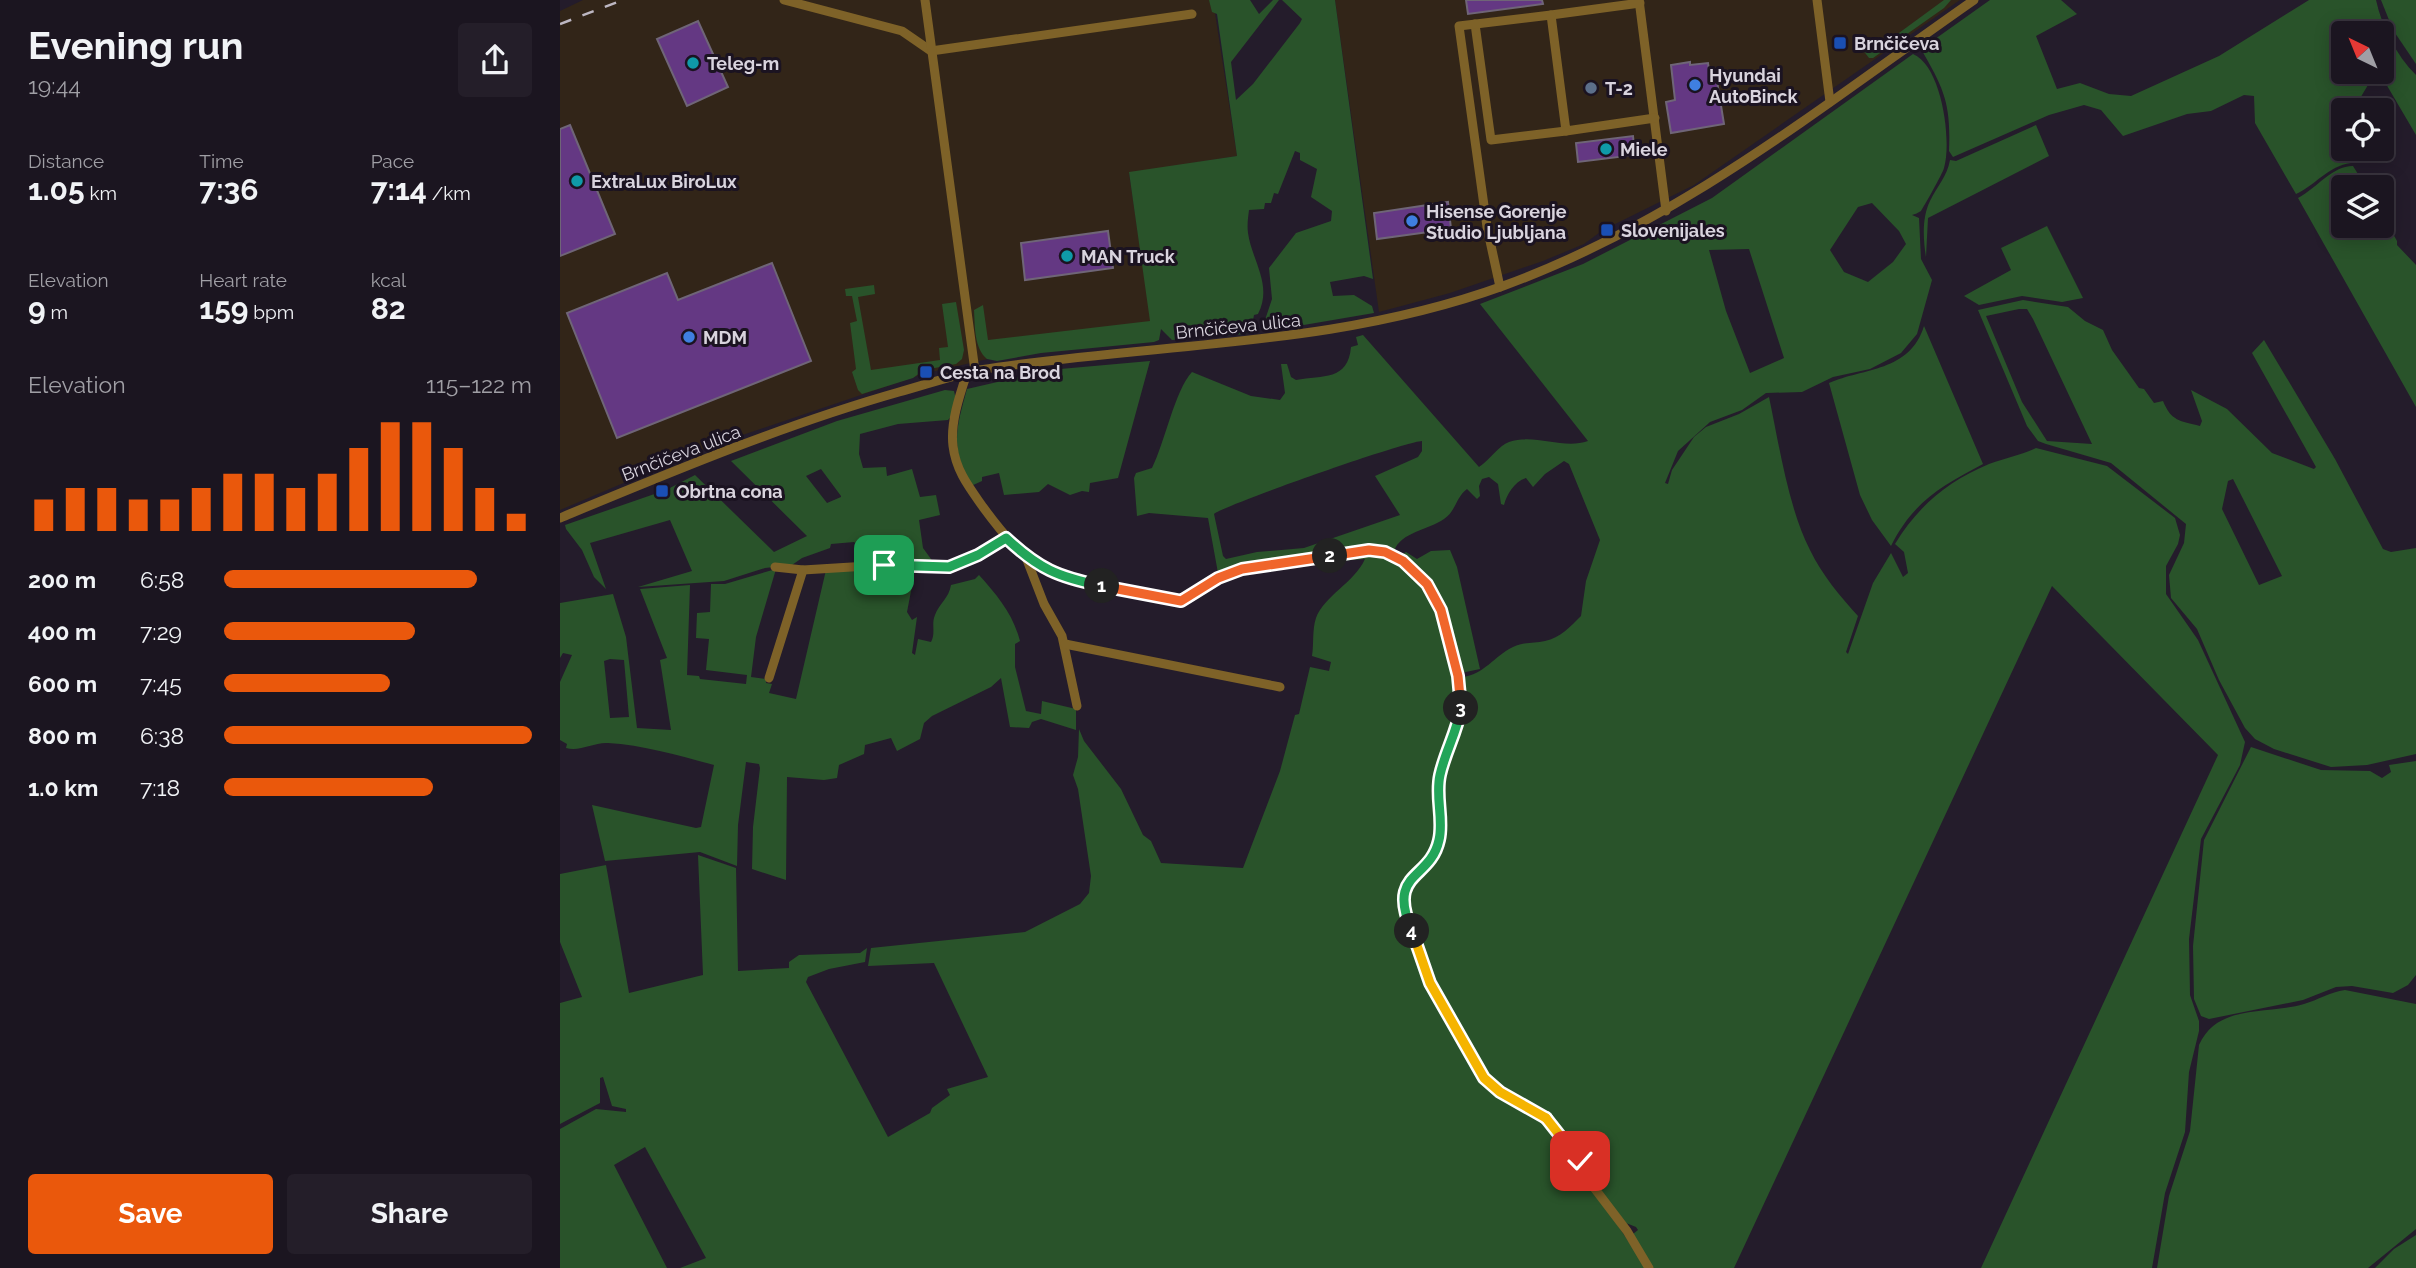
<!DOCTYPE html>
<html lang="en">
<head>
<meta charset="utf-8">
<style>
  body { margin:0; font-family:Raleway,sans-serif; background:#241e29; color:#f1f3f6; height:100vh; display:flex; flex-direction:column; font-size:26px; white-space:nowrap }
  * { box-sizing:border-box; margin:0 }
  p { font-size:23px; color:#a09fa5 }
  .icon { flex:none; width:38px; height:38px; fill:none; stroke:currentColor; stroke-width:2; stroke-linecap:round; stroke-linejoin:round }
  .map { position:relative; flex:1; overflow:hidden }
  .drawer { display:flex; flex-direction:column; background:#1b1520; width:560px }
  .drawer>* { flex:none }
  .needle { width:46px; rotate:317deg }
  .controls { position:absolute; left:1771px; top:21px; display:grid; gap:14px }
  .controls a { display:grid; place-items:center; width:63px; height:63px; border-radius:7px; background:#1b1520; box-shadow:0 4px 18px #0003,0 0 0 2px #39343e; font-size:35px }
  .pin { position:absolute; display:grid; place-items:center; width:60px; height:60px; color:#fff; margin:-30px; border-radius:14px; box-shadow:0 4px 10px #0006 }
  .km { position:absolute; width:35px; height:35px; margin:-18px; border-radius:50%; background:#222; color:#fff; font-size:19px; line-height:35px; text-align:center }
  .round { display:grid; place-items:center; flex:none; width:74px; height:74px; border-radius:7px; background:#241e29 }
  .summary { display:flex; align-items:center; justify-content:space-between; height:119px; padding:0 28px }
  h1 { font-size:38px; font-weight:700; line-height:52px }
  .figures { display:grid; grid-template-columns:repeat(3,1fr); gap:10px; height:119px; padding:7px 28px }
  .figures div { display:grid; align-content:center }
  .figures b { font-size:30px; font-weight:700 }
  .figures small { font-size:19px; font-weight:400 }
  .figures p { font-size:19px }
  .chart { height:196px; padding:14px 28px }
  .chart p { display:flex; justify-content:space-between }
  .chart svg { width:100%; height:126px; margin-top:7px; stroke:#ea580c; stroke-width:6 }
  .button { display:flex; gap:14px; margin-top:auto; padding:14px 28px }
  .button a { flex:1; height:80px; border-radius:7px; background:#ea580c; color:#fff; font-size:28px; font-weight:700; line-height:80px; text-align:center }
  .button a+a { background:#241e29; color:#f1f3f6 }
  ul { padding:0 28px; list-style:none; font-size:23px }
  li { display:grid; grid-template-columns:112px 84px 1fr; align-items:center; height:52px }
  li i { height:18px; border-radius:9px; background:#ea580c }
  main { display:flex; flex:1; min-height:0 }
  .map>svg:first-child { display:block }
  .industrial { fill:#322518 }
  .green { fill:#29532a; fill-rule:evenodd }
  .building { fill:#643883; stroke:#6f6577; stroke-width:2 }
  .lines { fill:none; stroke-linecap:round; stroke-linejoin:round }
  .minor { stroke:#7e6228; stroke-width:9 }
  .rail { stroke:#bdb7c2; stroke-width:2.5; stroke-dasharray:12 12; stroke-linecap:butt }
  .split-1-casing { stroke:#fff; stroke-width:14 }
  .split-2-casing { stroke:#fff; stroke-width:14 }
  .split-3-casing { stroke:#fff; stroke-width:14 }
  .split-4-casing { stroke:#fff; stroke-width:14 }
  .split-5-casing { stroke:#fff; stroke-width:14 }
  .split-6-casing { stroke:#fff; stroke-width:14 }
  .split-1 { stroke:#22a559; stroke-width:9 }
  .split-2 { stroke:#f0652b; stroke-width:9 }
  .split-3 { stroke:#f0652b; stroke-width:9 }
  .split-4 { stroke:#22a559; stroke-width:9 }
  .split-5 { stroke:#f5b400; stroke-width:9 }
  .split-6 { stroke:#f5b400; stroke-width:9 }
  .transit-dot { fill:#1a4fb4; stroke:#1b1321; stroke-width:2.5 }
  .culture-dot { fill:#0f9aa8; stroke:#1b1321; stroke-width:2.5 }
  .shop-dot { fill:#3f7fe0; stroke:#1b1321; stroke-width:2.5 }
  .service-dot { fill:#5c6f8a; stroke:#1b1321; stroke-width:2.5 }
  .labels { text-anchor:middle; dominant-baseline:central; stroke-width:6; stroke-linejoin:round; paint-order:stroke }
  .poi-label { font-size:18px; font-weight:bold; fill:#d9d4de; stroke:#1b1321; text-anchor:start }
  .street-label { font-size:18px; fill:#d9d4de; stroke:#1b1321 }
</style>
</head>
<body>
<main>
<section class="drawer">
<div class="summary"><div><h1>Evening run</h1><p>19:44</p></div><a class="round"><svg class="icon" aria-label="share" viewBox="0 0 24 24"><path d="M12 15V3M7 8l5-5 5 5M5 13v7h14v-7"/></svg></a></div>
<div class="figures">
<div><p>Distance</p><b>1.05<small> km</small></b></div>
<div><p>Time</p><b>7:36</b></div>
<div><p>Pace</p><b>7:14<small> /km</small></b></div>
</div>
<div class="figures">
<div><p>Elevation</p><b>9<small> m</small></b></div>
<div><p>Heart rate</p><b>159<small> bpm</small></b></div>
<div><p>kcal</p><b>82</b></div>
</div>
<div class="chart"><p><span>Elevation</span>115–122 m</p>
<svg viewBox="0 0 160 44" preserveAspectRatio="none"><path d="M5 44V33M15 44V29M25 44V29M35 44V33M45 44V33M55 44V29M65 44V24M75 44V24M85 44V29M95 44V24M105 44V15M115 44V6M125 44V6M135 44V15M145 44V29M155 44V38"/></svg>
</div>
<ul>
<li><b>200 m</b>6:58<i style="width:82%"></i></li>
<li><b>400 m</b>7:29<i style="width:62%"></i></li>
<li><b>600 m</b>7:45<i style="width:54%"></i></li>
<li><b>800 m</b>6:38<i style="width:100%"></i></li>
<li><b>1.0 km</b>7:18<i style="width:68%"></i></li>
</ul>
<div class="button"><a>Save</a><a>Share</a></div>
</section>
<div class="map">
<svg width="1856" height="1268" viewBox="0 0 1856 1268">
  <rect width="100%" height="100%" fill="#241c2b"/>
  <!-- industrial -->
  <g class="industrial">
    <path d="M23,0H653L677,156L569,173L591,321L363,374L153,445L0,510V11Z"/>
    <path d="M775,0H1400L1134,185L1043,230L1024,244L983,261L890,293L819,312Z"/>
  </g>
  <!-- green -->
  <g class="green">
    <path d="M649,0H690L699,14L713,0H719L671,62L676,100L693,84L740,23L742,19L722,0H775L813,279L804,276L770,282L773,296L794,295L812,306L814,313L708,331L702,329L712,299L709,268L736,233L771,221L772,211L751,197L757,169L740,160V153L735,151L718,194L714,193L711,203H705L704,209L689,210C688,218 687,225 688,233C692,261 713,285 698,314L694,315L691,331L685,334L612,340L601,329L599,340L594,342L481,353L437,361L427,359C414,348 415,326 414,310L423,305L428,340L590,321L569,172L677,156L657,14L652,12Z"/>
    <path d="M1384,0H1391L1384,8L1313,58H1309L1299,45L1316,46L1328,41Z"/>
    <path d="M1430,0H1501L1517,14L1476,36L1497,89L1520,83L1549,94L1571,96L1659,56L1749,0H1816C1822,27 1836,55 1856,75V135L1819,72H1822V33H1783V72H1807L1804,77L1808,85L1796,105L1797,110H1783V130L1777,137L1791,163C1768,166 1756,185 1736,194L1695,123L1694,96L1684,95L1651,111L1627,114L1563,136L1541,110L1524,105L1489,115L1393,157L1389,151C1391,103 1384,89 1361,49Z"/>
    <path d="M1821,0H1856V64L1833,30Z"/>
    <path d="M1353,54C1382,66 1392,141 1384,168C1383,173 1363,208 1361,211C1358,213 1355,214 1352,215L1359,218L1361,259L1372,280L1357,334L1341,353L1310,369L1273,377L1242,392L1206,393L1182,410L1150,422L1118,451L1105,483L1108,484L1112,470L1134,437L1146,427L1179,414L1209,397C1219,444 1228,507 1250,550C1262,575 1280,596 1298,616L1286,652L1288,654L1313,583L1331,553L1343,577L1348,573L1344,552L1335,544C1358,506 1388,481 1429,464C1445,458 1461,455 1476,448L1547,466L1615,518L1620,535L1618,544L1606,566V594L1638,640L1685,742L1680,765L1641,839L1629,939L1630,995L1639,1021V1031L1629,1072L1625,1132L1605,1193L1592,1268H1421L1658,755L1492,586L1174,1268H1093L1073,1234L1078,1230L1076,1227L1066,1223L1040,1190L998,1124L989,1116L954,1097L928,1079L868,975L862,946L846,908L848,890L881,847V786L904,705L902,677C924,675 934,656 953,647C965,641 974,644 985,641C1000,638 1011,626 1021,616L1026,581L1040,540L1009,464L1004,461L985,474L973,487L966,478C954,482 947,494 944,505L941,504L938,484L929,477L922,479L919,486L920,496L917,499L907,489C896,497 896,511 884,519C868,530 841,532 834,551L820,547L799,549L691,563L658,573L648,518L589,513L577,516L574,478L576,473L592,468C605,442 615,390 632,372L691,396L720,400L725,393L721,364H727L731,377L736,380C763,375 788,381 791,347L798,345L796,337L803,335L919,467C930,460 939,445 949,442C975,433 1003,450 1028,441L920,304L1023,264L1152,198ZM1312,203L1339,231L1346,244L1333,262L1308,282L1284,272L1270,250L1298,207ZM1189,249L1224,358L1190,373L1166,311L1149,250ZM862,441V451L858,457L815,476L840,515L744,548L697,552L666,559L663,556L654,514C662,506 843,442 862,441Z"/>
    <path d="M1476,125L1489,156L1368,218L1366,257C1363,239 1362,217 1370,201C1377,186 1387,177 1390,160L1396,161Z"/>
    <path d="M1793,166L1806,187H1783V226H1822V214L1837,241V245L1856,265V407L1738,198C1757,188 1772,166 1793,166Z"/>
    <path d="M1487,226L1523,298L1502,302L1462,296L1419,305L1404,296L1451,270L1441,248Z"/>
    <path d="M314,285L315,294L298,297L311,370L380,360L379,348L388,347L382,304L396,302L404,350L402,359L396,364L364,370L353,378L302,394L298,390L292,372L296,369L290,323L297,321L292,296H286L285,289Z"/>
    <path d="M1463,300L1508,307L1525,321L1543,330L1552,350L1579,388L1584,389L1594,403L1603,401C1611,421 1620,421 1640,426L1642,421L1631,390L1667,409L1712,453L1754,469L1756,467L1692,353L1704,340L1775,459L1823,549L1831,552L1856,548V754L1807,765L1771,767L1714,749L1695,739L1685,728L1659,680L1637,629L1611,598L1609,575L1624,543L1626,524L1551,463L1486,444L1478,441L1467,426L1418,310ZM1459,309H1467L1473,319L1532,444L1487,441L1462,402L1426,316ZM1673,479L1722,576L1699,585L1662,509L1668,481Z"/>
    <path d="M1364,326L1423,464C1381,486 1353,502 1331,546L1312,520L1300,495L1269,383C1303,368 1350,372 1364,326Z"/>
    <path d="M590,361L558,478L530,483L529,492L522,491L510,495L488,484L479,492L444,495L439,473L422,477V481L411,486C390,448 396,429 407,389L489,370Z"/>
    <path d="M385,390L394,391C397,401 395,412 388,420L338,424L300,434L299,454L303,468L326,467L327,476L352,469L360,497L376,495L380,515L359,520L363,548L371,559L369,565L308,563L307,553L294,542L271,544L270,548L242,558L232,565L205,568L164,581L78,587L132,571L110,520L30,543L46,589L34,577L22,550L6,529L5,525L106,490L135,475L214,552L247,536L171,461L277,421ZM261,469L281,496V497L267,503L246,476Z"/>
    <path d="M890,550L897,567L920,669L901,673L883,603L840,556L846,552L857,559L871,551Z"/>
    <path d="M812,553C868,568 875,599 888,650C893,668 899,685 898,703C896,729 880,754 876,780C873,799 882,821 877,839C867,870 832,877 842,918L918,1075L975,1114L997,1134L1086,1268H120L146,1258L85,1147L54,1165L107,1268H0V1129L36,1109L66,1112V1109L52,1106L43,1077L40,1078V1103L0,1124V1003L22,997L0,942V874L46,865L69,993L143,975L138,855L176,868L178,971L229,968V962L239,955L300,953L307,948L305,962L269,969L248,977L246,982L328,1137L370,1113L372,1108L390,1095L387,1089L428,1077L374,963L308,966L311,948L465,932L520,904L529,893L531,876L518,789L513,775L518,757L519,729L524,741L561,789L583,835L591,841L601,863L683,868L720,771L735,715L739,714L750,667L769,671L771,662L752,656C754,644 752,630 756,618C764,596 794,583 805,559L752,563Z"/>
    <path d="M322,567L320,583L351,582L352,586L347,612L352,620L357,617L352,653L355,655L358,639L371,642C376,633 371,624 375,615C379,604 389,598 391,585L415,579L419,575C437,595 453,614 460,641L455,644V667L466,711L481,714L482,701L516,709V730L481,719L472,722L469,728L450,727L441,678L431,687L372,716L364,723L360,739L337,751L331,738L305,745L304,754L279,765L277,778L264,780L227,777L226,880L192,869L193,827L200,768L199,764L186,762L178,825L177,866L140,852L45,861L32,805L136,828L141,827L154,765C121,756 83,745 48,743C34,742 20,752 6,748L7,744L0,740V682L12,655L3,653L0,658V603L53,594L66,637L77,728L111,730L100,660L107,658L80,589L130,585L127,675L139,676L140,679L186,684L187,675L146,670L149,639L136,638L137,613L150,612L151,584H165L216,569L196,637L191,677L206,679V683L212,684L209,693L236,699L266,570ZM50,659L64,660L69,717L50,718L44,661Z"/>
    <path d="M1691,747L1761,770L1810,771L1822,778L1831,772L1829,765L1856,761V975L1848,985L1833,993L1792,986L1776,987L1743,1000L1649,1019L1641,1016L1634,999L1633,946L1644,840Z"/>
    <path d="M1785,990L1856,1004V1229L1808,1268H1597L1609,1196L1630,1131L1639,1045C1658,1003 1707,1015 1744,1004C1758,1000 1770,992 1785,990Z"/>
    <path d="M1856,1235V1268H1815L1834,1249Z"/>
  </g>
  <!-- building -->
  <g class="building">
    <path d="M906,0H982L983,4L908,14Z"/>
    <path d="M138,21L168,87L127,106L97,39Z"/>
    <path d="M1130,62V65L1148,63L1149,70L1155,69L1164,124L1111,133L1106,102L1115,100L1111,65Z"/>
    <path d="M10,125L55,234L0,256V129Z"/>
    <path d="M1073,136L1075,155L1018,162L1016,143Z"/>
    <path d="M888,202L891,229L817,239L814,213Z"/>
    <path d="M548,231L553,268L465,280L461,243Z"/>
    <path d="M212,263L251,361L57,438L7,313L107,273L118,300Z"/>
  </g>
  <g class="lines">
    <!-- minor -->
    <g class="minor">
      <path d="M224,0L342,31L371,51L632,14"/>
      <path d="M365,0L415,371"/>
      <path d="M1079,0L1106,211"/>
      <path d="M1257,0L1270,102"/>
      <path d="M1080,3L991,15L1006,131L1095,118"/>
      <path d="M915,24L931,140L1006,131"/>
      <path d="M940,287L927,227L899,26L991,15"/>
      <path d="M407,373C400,394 390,423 393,446C396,471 409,487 423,507C470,571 488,575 563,591C582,595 602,601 621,601L658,577L682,569L809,550L826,552L843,561L873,592L881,610L898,676L901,710L880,774V840L871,856L847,886L844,908L870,983L924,1078L940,1092L978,1112L996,1128L1020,1161L1032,1185L1067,1231L1089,1268"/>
      <path d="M0,518C111,472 223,425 339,392C365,385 393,375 420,370C597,342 772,348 943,286C1119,222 1262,106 1414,0"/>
      <path d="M467,560L484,604L502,636L517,706"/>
      <path d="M215,567L243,570L324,565L389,567L418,556L446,538"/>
      <path d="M505,644L720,687"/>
      <path d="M209,678L243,570"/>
    </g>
    <!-- rail -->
    <path class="rail" d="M0,24L63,0"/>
  </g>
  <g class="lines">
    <defs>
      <path id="split-1" d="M324,565L389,567L418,555L446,538C479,569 498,577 542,586"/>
      <path id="split-2" d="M542,586L621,601L658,578L682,569L770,556"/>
      <path id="split-3" d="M770,556L809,550L825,552L843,561L867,584L881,610L898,676L901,708"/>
      <path id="split-4" d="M852,931C826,871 870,881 879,840C884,819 875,797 880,775C885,752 897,732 901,708"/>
      <path id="split-5" d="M852,931L870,983L924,1078L940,1092L986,1118"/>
      <path id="split-6" d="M986,1118L1020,1161"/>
    </defs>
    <!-- split-1 casing -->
    <use href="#split-1" class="split-1-casing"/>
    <!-- split-2 casing -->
    <use href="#split-2" class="split-2-casing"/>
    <!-- split-3 casing -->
    <use href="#split-3" class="split-3-casing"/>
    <!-- split-4 casing -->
    <use href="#split-4" class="split-4-casing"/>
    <!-- split-5 casing -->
    <use href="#split-5" class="split-5-casing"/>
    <!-- split-6 casing -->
    <use href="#split-6" class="split-6-casing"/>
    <!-- split-1 -->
    <use href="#split-1" class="split-1"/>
    <!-- split-2 -->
    <use href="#split-2" class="split-2"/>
    <!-- split-3 -->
    <use href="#split-3" class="split-3"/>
    <!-- split-4 -->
    <use href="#split-4" class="split-4"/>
    <!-- split-5 -->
    <use href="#split-5" class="split-5"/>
    <!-- split-6 -->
    <use href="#split-6" class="split-6"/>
  </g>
  <!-- markers -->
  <g class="transit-dot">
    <rect x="1273" y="36" width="14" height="14" rx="3.5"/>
    <rect x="1040" y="223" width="14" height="14" rx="3.5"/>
    <rect x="359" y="365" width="14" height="14" rx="3.5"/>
    <rect x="95" y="484" width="14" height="14" rx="3.5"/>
  </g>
  <g class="culture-dot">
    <circle cx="133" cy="63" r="7"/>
    <circle cx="1046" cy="149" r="7"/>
    <circle cx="17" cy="181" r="7"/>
    <circle cx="507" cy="256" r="7"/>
  </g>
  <g class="shop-dot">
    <circle cx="1135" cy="85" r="7"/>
    <circle cx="852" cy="221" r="7"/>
    <circle cx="129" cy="337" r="7"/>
  </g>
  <circle class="service-dot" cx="1031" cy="88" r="7"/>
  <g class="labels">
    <!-- poi labels -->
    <g class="poi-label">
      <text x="1294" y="43">Brnčičeva</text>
      <text x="147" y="63">Teleg-m</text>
      <text x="1149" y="75">Hyundai<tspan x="1149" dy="21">AutoBinck</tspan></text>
      <text x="1045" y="88">T-2</text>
      <text x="1060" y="149">Miele</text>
      <text x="31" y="181">ExtraLux BiroLux</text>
      <text x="866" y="211">Hisense Gorenje<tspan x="866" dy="21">Studio Ljubljana</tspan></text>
      <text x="1061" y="230">Slovenijales</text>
      <text x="521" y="256">MAN Truck</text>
      <text x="143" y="337">MDM</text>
      <text x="380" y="372">Cesta na Brod</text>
      <text x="116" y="491">Obrtna cona</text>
    </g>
    <!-- street labels -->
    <g class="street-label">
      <text transform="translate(678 326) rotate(-6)">Brnčičeva ulica</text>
      <text transform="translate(121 453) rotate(-21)">Brnčičeva ulica</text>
    </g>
  </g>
</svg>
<div class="controls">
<a><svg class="needle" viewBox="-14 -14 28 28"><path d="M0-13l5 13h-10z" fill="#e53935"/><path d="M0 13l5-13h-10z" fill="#a09fa5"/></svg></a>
<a><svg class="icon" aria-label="locate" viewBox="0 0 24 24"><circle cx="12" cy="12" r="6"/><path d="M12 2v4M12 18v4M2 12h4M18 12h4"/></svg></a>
<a><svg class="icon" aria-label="layers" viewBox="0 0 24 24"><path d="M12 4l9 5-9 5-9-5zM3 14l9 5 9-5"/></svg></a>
</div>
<div class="pin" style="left:324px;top:565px;background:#1e9e55"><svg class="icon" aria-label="arrive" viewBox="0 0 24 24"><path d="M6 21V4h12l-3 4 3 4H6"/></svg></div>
<div class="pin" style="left:1020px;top:1161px;background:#d93025"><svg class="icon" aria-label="check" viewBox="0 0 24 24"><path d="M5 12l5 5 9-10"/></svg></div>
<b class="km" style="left:542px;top:586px">1</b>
<b class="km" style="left:770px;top:556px">2</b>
<b class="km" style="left:901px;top:708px">3</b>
<b class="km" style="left:852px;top:931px">4</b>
</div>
</main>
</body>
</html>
